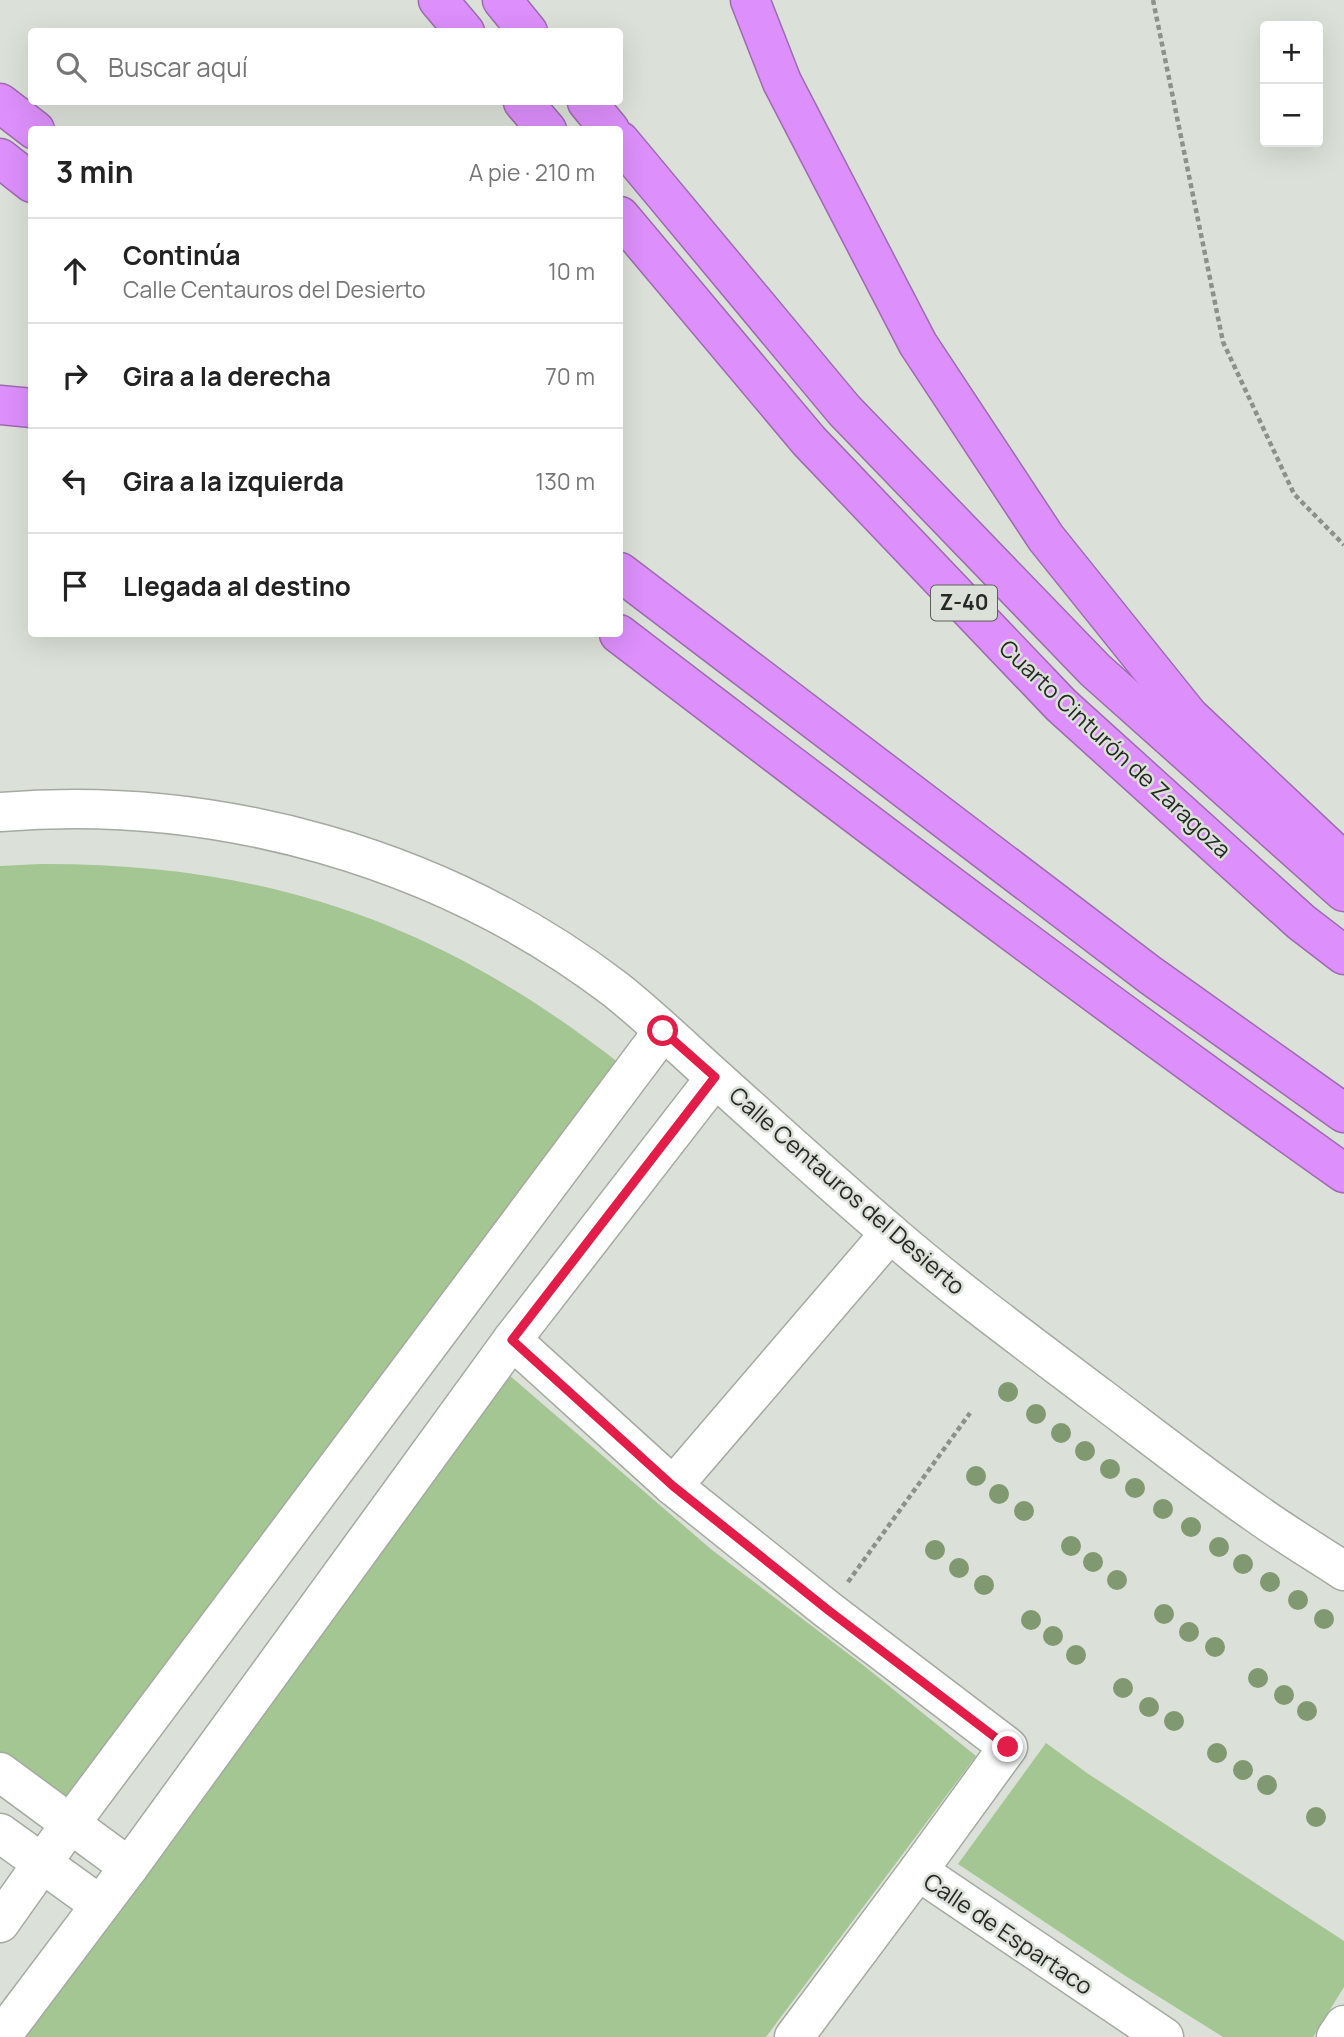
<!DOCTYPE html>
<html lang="es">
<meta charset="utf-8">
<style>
:root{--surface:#fff;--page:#f2f2f2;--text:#222;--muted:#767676;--line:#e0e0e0}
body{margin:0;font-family:Manrope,sans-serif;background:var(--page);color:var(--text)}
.controls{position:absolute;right:21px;top:21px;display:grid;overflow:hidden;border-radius:7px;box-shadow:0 7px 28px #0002}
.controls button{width:63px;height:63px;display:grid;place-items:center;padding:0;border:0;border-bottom:2px solid var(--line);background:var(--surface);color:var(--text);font:35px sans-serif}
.stop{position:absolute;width:21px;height:21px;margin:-16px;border:5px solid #e11d48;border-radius:50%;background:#fff}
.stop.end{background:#e11d48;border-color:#fff;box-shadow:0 2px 7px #0008}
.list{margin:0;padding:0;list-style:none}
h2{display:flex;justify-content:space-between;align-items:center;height:91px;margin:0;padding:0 28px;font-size:30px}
h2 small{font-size:23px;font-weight:400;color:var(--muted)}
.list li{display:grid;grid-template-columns:46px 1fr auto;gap:21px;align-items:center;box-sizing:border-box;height:105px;padding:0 28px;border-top:2px solid var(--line)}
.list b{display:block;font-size:26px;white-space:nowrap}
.list p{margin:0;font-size:23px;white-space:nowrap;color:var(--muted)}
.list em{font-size:23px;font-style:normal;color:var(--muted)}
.icon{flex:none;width:38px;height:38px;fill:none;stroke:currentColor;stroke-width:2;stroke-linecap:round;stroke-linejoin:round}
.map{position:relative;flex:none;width:1344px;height:2037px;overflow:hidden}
.search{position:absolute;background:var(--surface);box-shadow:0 7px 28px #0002;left:28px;top:28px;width:595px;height:77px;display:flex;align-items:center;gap:18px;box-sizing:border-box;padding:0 24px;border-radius:7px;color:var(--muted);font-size:26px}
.panel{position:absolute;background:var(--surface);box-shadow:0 7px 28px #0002;left:28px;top:126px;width:595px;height:511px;border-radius:7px}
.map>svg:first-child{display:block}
</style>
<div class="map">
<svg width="1344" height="2037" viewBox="0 0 1344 2037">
<rect width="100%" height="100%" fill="#dbe1d8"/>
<g fill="#a3c692">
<path d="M40 864C268 863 439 923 619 1063L67 1805 0 1755V866Z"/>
<path d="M509 1375 712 1550 863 1665 976 1756 766 2037H18Z"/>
<path d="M1046 1743 1087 1773 1344 1941V1987L1313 2037H1223L1124 1975 958 1864Z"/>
</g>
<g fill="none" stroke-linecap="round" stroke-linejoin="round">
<g stroke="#a4aaa1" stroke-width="41">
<g id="minor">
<path d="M0 812C216 794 442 857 615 989 648 1015 679 1045 711 1074 770 1127 829 1181 890 1233 956 1290 1027 1342 1097 1395 1150 1435 1202 1476 1257 1514 1285 1534 1315 1552 1344 1571"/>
<path d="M512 1340 673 1486 828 1610 1008 1747 918 1871 794 2037"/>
<path d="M673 1486 890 1233"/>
<path d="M0 1772 129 1867"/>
<path d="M0 1833 100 1905"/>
<path d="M918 1871 1164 2037"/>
<path d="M0 1923 70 1824 663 1031"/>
<path d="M1 2037 129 1867 512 1340 715 1078"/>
<path d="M1336 2037 1344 2025"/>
</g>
</g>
<g stroke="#9d6bb0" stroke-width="41">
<g id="highway">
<path d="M438 0 465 32"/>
<path d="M502 0 528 32"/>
<path d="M750 0 782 82 918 344 1046 538 1189 716 1344 862"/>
<path d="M523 102 547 130"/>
<path d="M587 102 610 130"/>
<path d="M0 103 35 130"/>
<path d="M620 141 844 410 1095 670 1344 892"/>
<path d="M0 158 32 183"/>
<path d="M620 216 809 441 1061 705 1301 922 1344 955"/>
<path d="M0 405 32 408"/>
<path d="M620 572 1150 975 1344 1113"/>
<path d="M619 634C858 817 1098 999 1344 1173"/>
</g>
</g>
<g stroke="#8c918a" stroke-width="4.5" stroke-dasharray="5 3.5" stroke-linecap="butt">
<path d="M1153 0 1223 342 1294 494 1344 545"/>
<path d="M848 1582 970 1413"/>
</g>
<use href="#minor" stroke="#fff" stroke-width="38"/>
<use href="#highway" stroke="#dd8ffb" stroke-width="38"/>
</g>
<g fill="#809970">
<circle cx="1008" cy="1392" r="10"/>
<circle cx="1036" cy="1414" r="10"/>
<circle cx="1061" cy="1433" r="10"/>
<circle cx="1085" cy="1451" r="10"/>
<circle cx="1110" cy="1469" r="10"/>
<circle cx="976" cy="1476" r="10"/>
<circle cx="1135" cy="1488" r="10"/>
<circle cx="999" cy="1494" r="10"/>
<circle cx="1163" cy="1509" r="10"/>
<circle cx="1024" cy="1511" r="10"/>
<circle cx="1191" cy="1527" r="10"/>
<circle cx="1071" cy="1546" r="10"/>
<circle cx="1219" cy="1547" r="10"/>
<circle cx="935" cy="1550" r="10"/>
<circle cx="1093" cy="1562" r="10"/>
<circle cx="1243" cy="1564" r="10"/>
<circle cx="959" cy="1568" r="10"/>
<circle cx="1117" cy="1580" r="10"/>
<circle cx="1270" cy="1582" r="10"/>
<circle cx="984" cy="1585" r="10"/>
<circle cx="1298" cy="1600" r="10"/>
<circle cx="1164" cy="1614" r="10"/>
<circle cx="1324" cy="1619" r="10"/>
<circle cx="1031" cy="1620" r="10"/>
<circle cx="1189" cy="1632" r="10"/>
<circle cx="1053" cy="1636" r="10"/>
<circle cx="1215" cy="1647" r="10"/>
<circle cx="1076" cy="1655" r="10"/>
<circle cx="1258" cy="1678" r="10"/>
<circle cx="1123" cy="1688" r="10"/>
<circle cx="1284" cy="1695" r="10"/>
<circle cx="1149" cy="1707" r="10"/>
<circle cx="1307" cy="1711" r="10"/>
<circle cx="1174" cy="1721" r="10"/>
<circle cx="1217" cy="1753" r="10"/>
<circle cx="1243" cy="1770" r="10"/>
<circle cx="1267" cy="1785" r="10"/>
<circle cx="1316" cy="1817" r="10"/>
</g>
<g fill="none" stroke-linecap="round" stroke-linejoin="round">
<path stroke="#e11d48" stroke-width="9" d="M663 1031 715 1077 512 1340 673 1486 828 1610 1008 1747"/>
</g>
<g text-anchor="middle" stroke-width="5" stroke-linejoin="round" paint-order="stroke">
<rect fill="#dbe1d8" stroke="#5c605b" stroke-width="2" x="931" y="585.5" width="66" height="35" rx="5"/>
<g font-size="21" font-weight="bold" fill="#262925">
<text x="964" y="610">Z-40</text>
</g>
<g font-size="23" fill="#262925" stroke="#dbe1d8">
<text transform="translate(1115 749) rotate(43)" y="8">Cuarto Cinturón de Zaragoza</text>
<text transform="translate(847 1191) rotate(41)" y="8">Calle Centauros del Desierto</text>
<text transform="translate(1008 1934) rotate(34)" y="8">Calle de Espartaco</text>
</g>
</g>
</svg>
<div class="controls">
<button>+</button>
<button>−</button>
</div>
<div class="stop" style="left:663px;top:1031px"></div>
<div class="stop end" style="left:1008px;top:1747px"></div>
<div class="search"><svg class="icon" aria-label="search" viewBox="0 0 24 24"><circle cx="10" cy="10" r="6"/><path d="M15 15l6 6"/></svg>Buscar aquí</div>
<section class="panel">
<h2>3 min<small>A pie · 210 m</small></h2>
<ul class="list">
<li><svg class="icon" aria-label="ahead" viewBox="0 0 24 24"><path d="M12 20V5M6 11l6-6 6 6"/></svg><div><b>Continúa</b><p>Calle Centauros del Desierto</p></div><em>10 m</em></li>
<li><svg class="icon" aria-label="right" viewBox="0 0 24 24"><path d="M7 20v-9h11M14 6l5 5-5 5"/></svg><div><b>Gira a la derecha</b></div><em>70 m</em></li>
<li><svg class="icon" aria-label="left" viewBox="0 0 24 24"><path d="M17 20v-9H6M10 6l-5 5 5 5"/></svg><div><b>Gira a la izquierda</b></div><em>130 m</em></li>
<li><svg class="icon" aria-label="arrive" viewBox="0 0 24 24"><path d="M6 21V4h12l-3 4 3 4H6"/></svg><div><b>Llegada al destino</b></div></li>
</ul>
</section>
</div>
